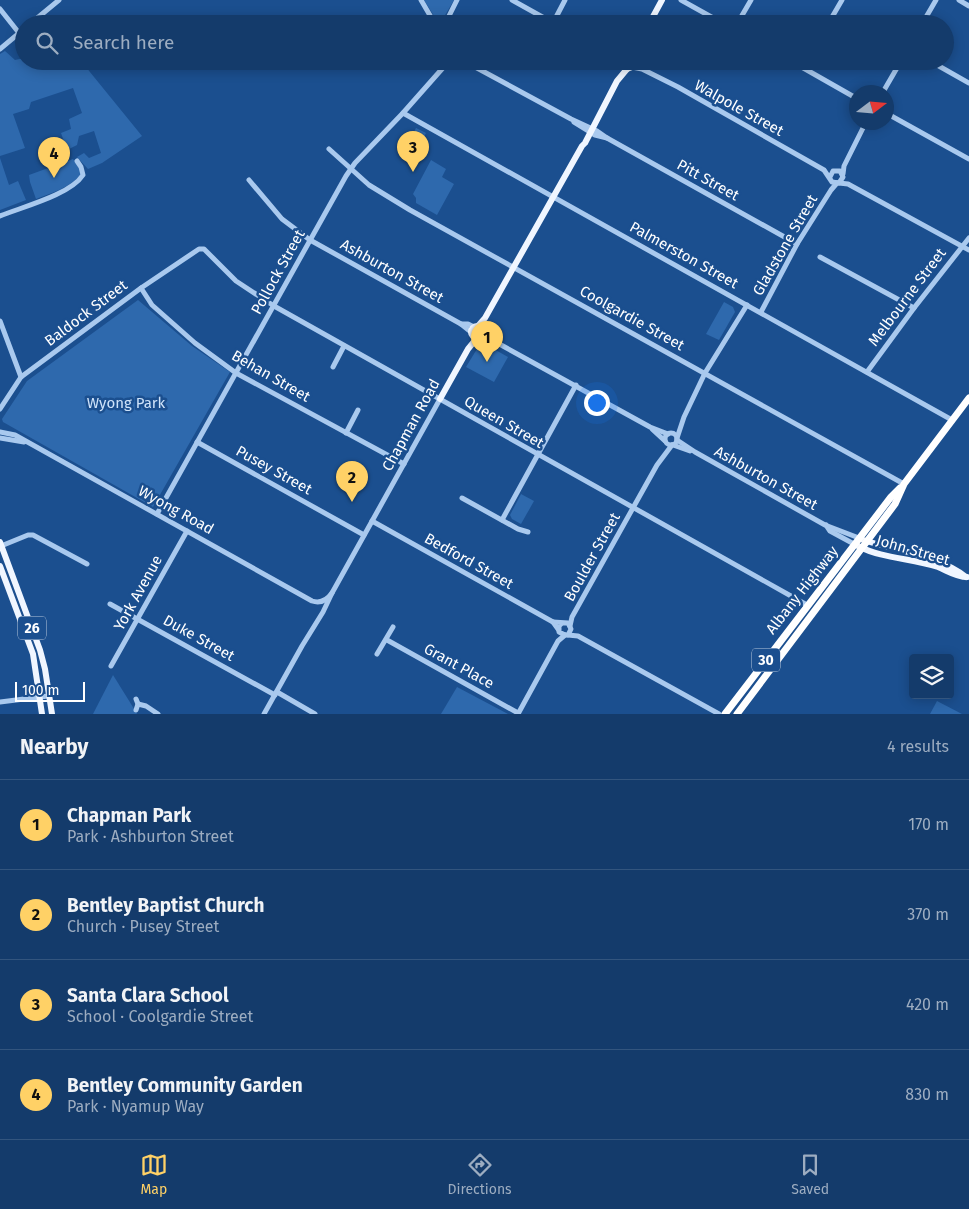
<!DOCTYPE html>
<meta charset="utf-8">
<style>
:root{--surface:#143b6b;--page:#1d4271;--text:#f1f3f6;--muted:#9dadc1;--line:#33557e;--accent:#ffd166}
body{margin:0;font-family:"Fira Sans",sans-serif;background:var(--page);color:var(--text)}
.controls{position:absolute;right:15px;bottom:15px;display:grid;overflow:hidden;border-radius:5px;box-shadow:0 2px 12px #0003}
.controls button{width:45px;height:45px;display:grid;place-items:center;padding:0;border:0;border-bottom:1px solid var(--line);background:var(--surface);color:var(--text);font:25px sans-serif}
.compass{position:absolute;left:849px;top:85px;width:45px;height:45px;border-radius:50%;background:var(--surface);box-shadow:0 2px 12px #0003;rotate:74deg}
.scale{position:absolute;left:15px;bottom:12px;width:70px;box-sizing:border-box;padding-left:5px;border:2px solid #fff;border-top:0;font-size:14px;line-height:18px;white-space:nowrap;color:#fff;-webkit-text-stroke:4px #1b4f8f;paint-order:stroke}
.you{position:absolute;left:596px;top:402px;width:18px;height:18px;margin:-12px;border:4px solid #fff;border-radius:50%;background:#1a73e8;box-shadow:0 0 0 8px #1a73e833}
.badge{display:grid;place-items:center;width:32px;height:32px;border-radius:50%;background:var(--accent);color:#111;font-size:16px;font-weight:700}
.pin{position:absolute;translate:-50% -41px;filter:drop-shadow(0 1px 2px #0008)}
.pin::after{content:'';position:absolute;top:26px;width:18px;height:15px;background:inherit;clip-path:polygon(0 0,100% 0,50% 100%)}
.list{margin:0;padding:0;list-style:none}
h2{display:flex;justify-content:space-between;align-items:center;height:65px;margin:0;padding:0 20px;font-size:21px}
h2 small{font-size:16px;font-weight:400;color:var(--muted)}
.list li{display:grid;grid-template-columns:32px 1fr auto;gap:15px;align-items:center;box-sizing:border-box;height:90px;padding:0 20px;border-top:1px solid var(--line)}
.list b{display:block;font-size:19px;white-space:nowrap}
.list p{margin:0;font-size:16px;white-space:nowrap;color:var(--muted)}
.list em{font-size:16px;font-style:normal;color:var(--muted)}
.icon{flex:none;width:28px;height:28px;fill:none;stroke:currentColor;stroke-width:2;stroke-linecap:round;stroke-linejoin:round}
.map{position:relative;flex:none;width:969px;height:714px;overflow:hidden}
.search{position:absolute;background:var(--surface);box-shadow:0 2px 12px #0003;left:15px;right:15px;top:15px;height:55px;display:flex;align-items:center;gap:12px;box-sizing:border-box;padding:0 18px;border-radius:28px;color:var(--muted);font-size:19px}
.sheet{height:425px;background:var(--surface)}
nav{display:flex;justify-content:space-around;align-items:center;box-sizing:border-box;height:70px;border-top:1px solid var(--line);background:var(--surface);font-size:14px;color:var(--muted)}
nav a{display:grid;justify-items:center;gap:2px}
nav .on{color:var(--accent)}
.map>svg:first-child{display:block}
</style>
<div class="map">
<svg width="969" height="714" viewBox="0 0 969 714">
<rect width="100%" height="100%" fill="#1b4f8f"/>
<g fill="#2e69ad">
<path d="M424 0H454L444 17 440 20 434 16Z"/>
<path d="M5 51 15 60 24 58V61H81L142 136 102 163 88 169 77 157 84 153 89 158 101 153 94 131 79 136 77 145 67 150 61 133 71 129 69 119 82 113 73 88 31 102 29 109 13 114 25 148 0 156V54Z"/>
<path d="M416 128 426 133 418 149 408 144Z"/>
<path d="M0 158 9 185 18 181 26 200 0 210Z"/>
<path d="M73 159 80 170 81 175C68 188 52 193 36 199L30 182 29 175Z"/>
<path d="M431 160 446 169 442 177 454 184 437 215 416 203V198L413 194Z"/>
<path d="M138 300 192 346 230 372 153 507 3 422 2 419 27 381Z"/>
<path d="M724 302 733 307 735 312 719 340 706 334Z"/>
<path d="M480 344H485L508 357 494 382 466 367Z"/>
<path d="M521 494 534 501 521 524 512 519 510 515Z"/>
<path d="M113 675 136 712 137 714H93Z"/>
<path d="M457 687 508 714H441Z"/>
<path d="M937 701 962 714H930Z"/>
</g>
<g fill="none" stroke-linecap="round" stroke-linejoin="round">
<g stroke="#a9c9ee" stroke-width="5">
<path d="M421 0 435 24"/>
<path d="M512 0 555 24"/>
<path d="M681 0 724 24"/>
<path d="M959 0 969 6"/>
<path d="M0 9 19 33"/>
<path d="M553 23 565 0"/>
<path d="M30 24 59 0"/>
<path d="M445 24 457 0"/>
<path d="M737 24 751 0"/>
<path d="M828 24 842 0"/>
<path d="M922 24 936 0"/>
<path d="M0 49 24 29"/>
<path d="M464 61 571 119 597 131 607 138 797 244"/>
<path d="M791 61 856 98"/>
<path d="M930 61 969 83"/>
<path d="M632 67 642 69 678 87 824 170 832 182 839 183 843 177 840 171H833L830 177"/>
<path d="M883 92 901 61"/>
<path d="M403 113 952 420"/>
<path d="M886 113 969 159"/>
<path d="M574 122 595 135 607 138"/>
<path d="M329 149 369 185 410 210 904 484"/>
<path d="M843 174 844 166 866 122"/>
<path d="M249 180 282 219 310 240 461 324 471 332"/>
<path d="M839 183 848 184 969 250"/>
<path d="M0 216C22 207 70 195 83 175L81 167 77 161"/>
<path d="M820 257 914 308"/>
<path d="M141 288 152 305 195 343 236 373 404 464"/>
<path d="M761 312 797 244 831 190 837 183"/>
<path d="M0 321 21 377"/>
<path d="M461 324H468L474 327"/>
<path d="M483 332 490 336 492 340 650 427 668 434"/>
<path d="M480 338 492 340"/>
<path d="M333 367 344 346"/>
<path d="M867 372 914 308 969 238"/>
<path d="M0 409 21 377 141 288 199 249H204L236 281 274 306 807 605"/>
<path d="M652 429 665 441"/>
<path d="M0 432 15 435 312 601C321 604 327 600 332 593"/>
<circle cx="671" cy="439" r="6"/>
<path d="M346 433 358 410"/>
<path d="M0 438 24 442"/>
<path d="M677 438 684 417 705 373 747 305"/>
<path d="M677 440 695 452 825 525 859 538"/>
<path d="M197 442 364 535"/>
<path d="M673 445 690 451"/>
<path d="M462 498 518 529 528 532"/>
<path d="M157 514 346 176 355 163 403 113 449 61"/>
<path d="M502 520 576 385"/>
<path d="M372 521 553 622 558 629"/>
<path d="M826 525 830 531 854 544"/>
<path d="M1 546 28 535H33L87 564"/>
<path d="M110 604 275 695"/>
<path d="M553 622 568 623 571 629 568 635H565L559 632V626L562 623"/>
<path d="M570 626 572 617 657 465 672 445"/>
<path d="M568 635 578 636 719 714"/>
<path d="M387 640 518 713"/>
<path d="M377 654 393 627"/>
<path d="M111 666 187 531"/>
<path d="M277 692 315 714"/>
<path d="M136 699 138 704 136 710"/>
<path d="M0 702 48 696"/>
<path d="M138 704 146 706 158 714"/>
<path d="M264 714 302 646 323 612 332 593 440 399"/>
<path d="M518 714 558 641 565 635"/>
</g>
<g stroke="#f0f6ff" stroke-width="6">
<path d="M649 24 662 0"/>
<path d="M621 61 622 65 627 69 632 67 634 61"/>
<circle cx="477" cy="332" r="6"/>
<path d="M478 326 485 318 582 146 585 143 617 81 627 69"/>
<path d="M440 399 468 349 477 338"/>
<path d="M863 540C895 550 940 556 966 577"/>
<path d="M0 542 40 650 45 669 52 714"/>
<path d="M858 546C883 559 911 558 938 567 948 571 956 577 967 577"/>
<path d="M0 566 33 654 42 714"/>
</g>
<g stroke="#fff" stroke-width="7">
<path d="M725 714 891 497 900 488"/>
<path d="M737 714 895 504 904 484 969 398"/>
</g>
</g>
<g text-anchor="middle" stroke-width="5" stroke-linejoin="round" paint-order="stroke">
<g fill="#1b4f8f" stroke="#bbcadd" stroke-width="1">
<rect x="18" y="616.5" width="28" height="23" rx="4"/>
<rect x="752" y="648.5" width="28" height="23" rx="4"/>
</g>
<g font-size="14" font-weight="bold" fill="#fff">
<text x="32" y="633">26</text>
<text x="766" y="665">30</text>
</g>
<g font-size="15" fill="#fff" stroke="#1b4f8f">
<text transform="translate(739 108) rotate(29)" y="5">Walpole Street</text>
<text transform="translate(708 180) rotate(29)" y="5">Pitt Street</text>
<text transform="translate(785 245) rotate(-60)" y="5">Gladstone Street</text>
<text transform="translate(684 255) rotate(29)" y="5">Palmerston Street</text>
<text transform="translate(392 271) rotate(29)" y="5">Ashburton Street</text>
<text transform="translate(278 272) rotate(-61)" y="5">Pollock Street</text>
<text transform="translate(907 297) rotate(-53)" y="5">Melbourne Street</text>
<text transform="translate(86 313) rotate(-37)" y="5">Baldock Street</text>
<text transform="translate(632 318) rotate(29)" y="5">Coolgardie Street</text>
<text transform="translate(271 376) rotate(30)" y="5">Behan Street</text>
<text transform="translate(504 422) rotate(30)" y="5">Queen Street</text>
<text transform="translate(411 425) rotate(-61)" y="5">Chapman Road</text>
<text transform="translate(274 470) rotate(29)" y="5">Pusey Street</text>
<text transform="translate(766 478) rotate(29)" y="5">Ashburton Street</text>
<text transform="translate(176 510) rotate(29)" y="5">Wyong Road</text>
<text transform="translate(913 550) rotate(16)" y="5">John Street</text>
<text transform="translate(592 557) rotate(-61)" y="5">Boulder Street</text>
<text transform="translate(469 561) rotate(29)" y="5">Bedford Street</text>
<text transform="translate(802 590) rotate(-52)" y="5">Albany Highway</text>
<text transform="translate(138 593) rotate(-61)" y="5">York Avenue</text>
<text transform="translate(199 638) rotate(29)" y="5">Duke Street</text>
<text transform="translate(459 666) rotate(29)" y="5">Grant Place</text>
</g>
<g font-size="15" fill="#cfe3fa" stroke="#1b4f8f">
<text x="126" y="408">Wyong Park</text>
</g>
</g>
</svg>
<div class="controls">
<button><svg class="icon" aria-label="layers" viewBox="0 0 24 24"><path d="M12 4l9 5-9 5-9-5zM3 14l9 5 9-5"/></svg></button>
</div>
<svg class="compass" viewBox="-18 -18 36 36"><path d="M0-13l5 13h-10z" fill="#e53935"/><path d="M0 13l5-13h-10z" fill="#9dadc1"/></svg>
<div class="scale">100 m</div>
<div class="you"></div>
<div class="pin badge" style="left:487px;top:362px">1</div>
<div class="pin badge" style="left:352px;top:502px">2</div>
<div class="pin badge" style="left:413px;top:172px">3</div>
<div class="pin badge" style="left:54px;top:178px">4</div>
<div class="search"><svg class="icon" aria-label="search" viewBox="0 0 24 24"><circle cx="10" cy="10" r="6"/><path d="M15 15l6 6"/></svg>Search here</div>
</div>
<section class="sheet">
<h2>Nearby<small>4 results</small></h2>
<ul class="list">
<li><span class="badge">1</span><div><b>Chapman Park</b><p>Park · Ashburton Street</p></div><em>170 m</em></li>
<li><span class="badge">2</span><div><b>Bentley Baptist Church</b><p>Church · Pusey Street</p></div><em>370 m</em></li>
<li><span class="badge">3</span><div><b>Santa Clara School</b><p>School · Coolgardie Street</p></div><em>420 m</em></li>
<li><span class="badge">4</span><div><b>Bentley Community Garden</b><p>Park · Nyamup Way</p></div><em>830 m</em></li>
</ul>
</section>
<nav>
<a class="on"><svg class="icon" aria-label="map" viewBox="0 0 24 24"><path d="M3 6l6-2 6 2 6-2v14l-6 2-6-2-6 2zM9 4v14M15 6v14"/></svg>Map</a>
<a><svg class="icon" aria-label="directions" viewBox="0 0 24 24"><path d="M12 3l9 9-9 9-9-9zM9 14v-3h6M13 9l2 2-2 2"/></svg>Directions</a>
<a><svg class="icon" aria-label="saved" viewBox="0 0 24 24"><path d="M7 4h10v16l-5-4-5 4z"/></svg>Saved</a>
</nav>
